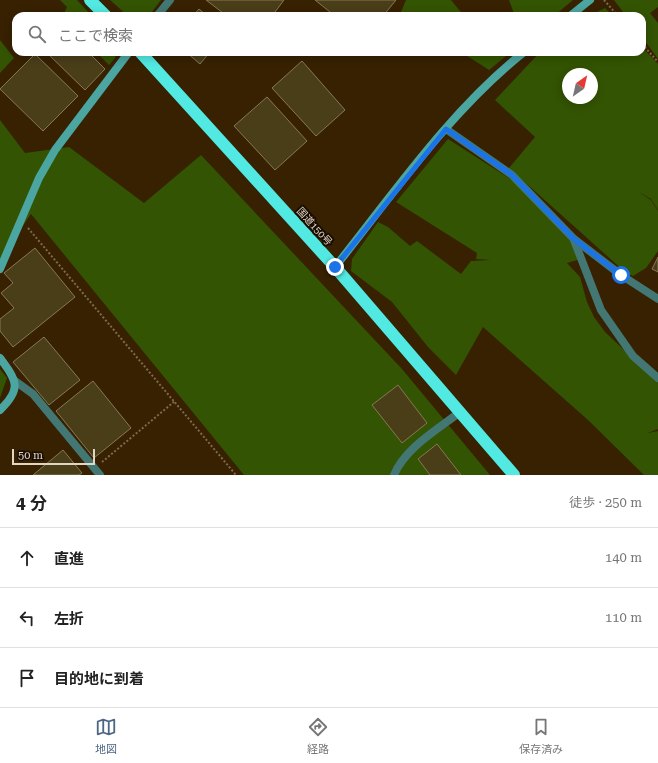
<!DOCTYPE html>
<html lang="ja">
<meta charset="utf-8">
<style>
:root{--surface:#fff;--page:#f2f2f2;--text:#222;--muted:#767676;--line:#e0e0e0;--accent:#4d6783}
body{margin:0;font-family:"Roboto Serif","Noto Sans JP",serif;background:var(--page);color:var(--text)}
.compass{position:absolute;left:562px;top:68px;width:36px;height:36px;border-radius:50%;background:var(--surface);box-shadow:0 2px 10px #0003;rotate:34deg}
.scale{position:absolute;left:12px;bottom:10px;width:83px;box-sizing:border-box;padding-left:4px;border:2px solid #e4d4c3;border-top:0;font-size:11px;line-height:14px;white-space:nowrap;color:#e4d4c3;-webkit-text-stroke:3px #170d03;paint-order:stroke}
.stop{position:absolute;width:12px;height:12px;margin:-9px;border:3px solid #1a73e8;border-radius:50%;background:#fff}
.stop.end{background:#1a73e8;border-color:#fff;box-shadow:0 1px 4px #0008}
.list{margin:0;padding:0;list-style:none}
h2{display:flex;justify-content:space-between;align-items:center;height:52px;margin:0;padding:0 16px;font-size:17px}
h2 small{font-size:13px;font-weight:400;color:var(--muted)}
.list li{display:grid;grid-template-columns:26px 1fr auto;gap:12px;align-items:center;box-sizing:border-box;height:60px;padding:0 16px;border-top:1px solid var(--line)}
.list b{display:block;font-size:15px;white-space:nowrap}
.list em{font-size:13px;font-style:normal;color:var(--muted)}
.icon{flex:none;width:22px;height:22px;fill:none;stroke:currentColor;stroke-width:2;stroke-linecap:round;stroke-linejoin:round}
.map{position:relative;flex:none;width:658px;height:475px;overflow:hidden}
.search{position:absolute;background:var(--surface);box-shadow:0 2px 10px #0003;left:12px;right:12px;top:12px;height:44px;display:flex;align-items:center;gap:10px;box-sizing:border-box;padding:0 14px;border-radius:12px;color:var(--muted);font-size:15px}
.sheet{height:232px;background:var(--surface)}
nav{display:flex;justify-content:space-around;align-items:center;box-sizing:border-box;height:56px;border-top:1px solid var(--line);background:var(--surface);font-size:11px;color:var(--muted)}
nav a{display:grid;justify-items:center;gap:2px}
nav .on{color:var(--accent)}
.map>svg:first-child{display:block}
</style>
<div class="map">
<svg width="658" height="475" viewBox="0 0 658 475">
<rect width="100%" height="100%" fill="#372101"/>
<g fill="#335402" fill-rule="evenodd">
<path d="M60 0H77L92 16H63L67 7Z"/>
<path d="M110 0H161L149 16H128Z"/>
<path d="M406 0H451L464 16H408L401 12Z"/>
<path d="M509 0H573L554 16H515Z"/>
<path d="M614 0H658V7L650 13 658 23V59L642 37V16H626Z"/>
<path d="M605 8 613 16H589Z"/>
<path d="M0 40 14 58 0 73Z"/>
<path d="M642 47 658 64V210L651 199 639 192 651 200 658 211V251L646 268 633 276 625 272 509 168 535 137 495 100 540 52H642ZM568 74H592V98H568Z"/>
<path d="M96 52H117L115 58 109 65Z"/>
<path d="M461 52H511L489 70Z"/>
<path d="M0 120 25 153 69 147 144 203 201 155 402 369 490 475H244L31 214 0 259Z"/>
<path d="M448 139 515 182 565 232 581 259 567 263 580 277 587 302 594 317 605 332 658 382V429L648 433 658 431V475H644L588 420 483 327 456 375 428 347 392 302 351 271 352 259 378 222 388 227 410 246 417 241 461 274 471 261 490 260 476 259 477 253 396 202Z"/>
<path d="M0 369 7 378 0 398Z"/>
</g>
<g fill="#4a3e18" stroke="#877953">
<path d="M206 0H284L272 16H227Z"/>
<path d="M315 0H396L383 16H335Z"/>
<path d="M199 9 207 16H193Z"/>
<path d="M46 52H88L105 69 85 90Z"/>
<path d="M186 52H210L200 64Z"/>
<path d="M35 54 78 96 43 131 0 89Z"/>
<path d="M302 61 345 110 316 136 272 88Z"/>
<path d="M267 97 307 141 275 170 234 126Z"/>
<path d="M35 248 75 297 13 347 0 331V319L14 308 1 293 13 283 4 273Z"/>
<path d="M658 257V272L652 269Z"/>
<path d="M44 337 80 380 49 405 13 362Z"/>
<path d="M93 381 131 428 94 458 56 411Z"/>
<path d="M398 385 427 423 402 443 372 405Z"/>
<path d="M437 444 461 475H430L418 459Z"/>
<path d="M63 450 82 473 79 475H33Z"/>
</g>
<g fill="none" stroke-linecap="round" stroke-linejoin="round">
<g stroke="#7e6a50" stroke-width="2" stroke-dasharray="2 2" stroke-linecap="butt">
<path d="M604 0 618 16"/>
<path d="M642 44 658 62"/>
<path d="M28 228 236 475"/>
<path d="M102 462 175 401"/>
</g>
<g stroke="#427774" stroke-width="8">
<path d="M157 16 170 0"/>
<path d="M446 129 512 175 574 239 621 275 658 299"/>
<path d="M574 240 601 310 633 356 658 378"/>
<path d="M15 381 33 394 100 475"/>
<path d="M394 475C405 448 437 430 460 412"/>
</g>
<g stroke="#4ba5a0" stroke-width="8">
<path d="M570 16 590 0"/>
<path d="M335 267C394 193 450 111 524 52"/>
<path d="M0 269 39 178 55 150 129 52"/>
<path d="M0 358C17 381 22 389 0 410"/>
</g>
<g stroke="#51e9e2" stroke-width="12">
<path d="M90 0 106 16"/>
<path d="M140 52 335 267 514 475"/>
</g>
</g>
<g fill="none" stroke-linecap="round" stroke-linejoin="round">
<path stroke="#1a73e8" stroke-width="5" d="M335 267 446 129 512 175 574 239 621 275"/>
</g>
<g text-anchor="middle" stroke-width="4" stroke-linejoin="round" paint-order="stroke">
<g font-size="10" fill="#e4d4c3" stroke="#170d03">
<text transform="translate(315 226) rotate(48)" y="4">国道150号</text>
</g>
</g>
</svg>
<svg class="compass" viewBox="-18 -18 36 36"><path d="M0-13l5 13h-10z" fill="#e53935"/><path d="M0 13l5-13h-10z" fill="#767676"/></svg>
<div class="scale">50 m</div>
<div class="stop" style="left:621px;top:275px"></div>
<div class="stop end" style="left:335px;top:267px"></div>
<div class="search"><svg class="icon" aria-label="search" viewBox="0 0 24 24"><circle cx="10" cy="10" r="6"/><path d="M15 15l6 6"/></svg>ここで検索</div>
</div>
<section class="sheet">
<h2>4 分<small>徒歩 · 250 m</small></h2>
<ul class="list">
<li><svg class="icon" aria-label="ahead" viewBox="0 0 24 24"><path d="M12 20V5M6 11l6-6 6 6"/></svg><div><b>直進</b></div><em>140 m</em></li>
<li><svg class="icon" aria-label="left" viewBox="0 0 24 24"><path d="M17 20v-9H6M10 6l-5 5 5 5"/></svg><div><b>左折</b></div><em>110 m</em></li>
<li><svg class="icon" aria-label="arrive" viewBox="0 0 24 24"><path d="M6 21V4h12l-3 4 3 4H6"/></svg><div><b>目的地に到着</b></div></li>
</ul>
</section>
<nav>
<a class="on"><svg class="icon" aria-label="map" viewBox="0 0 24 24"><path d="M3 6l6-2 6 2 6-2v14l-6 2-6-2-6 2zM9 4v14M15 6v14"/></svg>地図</a>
<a><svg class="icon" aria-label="directions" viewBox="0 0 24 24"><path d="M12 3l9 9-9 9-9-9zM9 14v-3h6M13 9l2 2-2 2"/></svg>経路</a>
<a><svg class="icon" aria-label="saved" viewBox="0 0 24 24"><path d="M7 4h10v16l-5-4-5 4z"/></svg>保存済み</a>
</nav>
